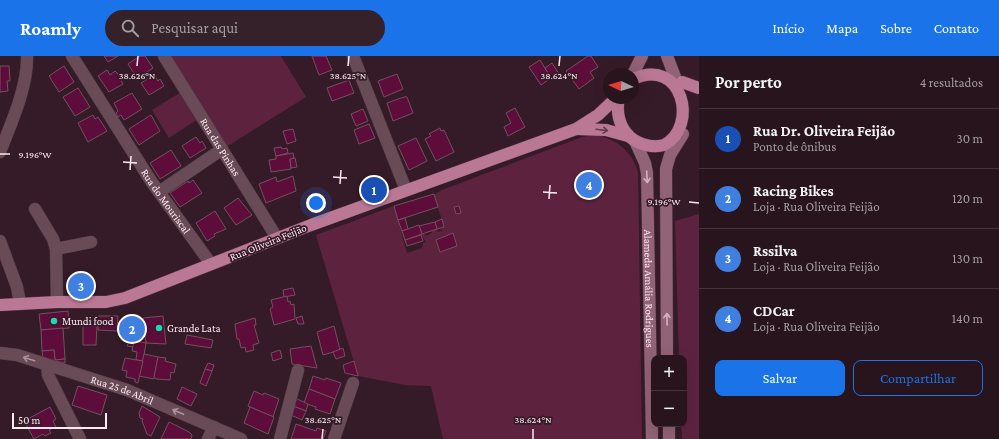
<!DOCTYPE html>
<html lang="pt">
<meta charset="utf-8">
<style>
:root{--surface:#28141d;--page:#34212a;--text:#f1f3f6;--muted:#a59ea4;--line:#44333b;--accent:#1a73e8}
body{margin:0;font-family:"Crimson Pro",serif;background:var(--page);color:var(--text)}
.controls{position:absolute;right:12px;bottom:12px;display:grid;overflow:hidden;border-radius:8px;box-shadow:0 4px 16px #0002}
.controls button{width:36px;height:36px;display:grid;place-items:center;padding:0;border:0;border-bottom:1px solid var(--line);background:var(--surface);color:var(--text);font:20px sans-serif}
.compass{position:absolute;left:603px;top:12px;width:36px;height:36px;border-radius:50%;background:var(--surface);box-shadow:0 4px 16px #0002;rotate:274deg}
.scale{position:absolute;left:12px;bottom:10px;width:95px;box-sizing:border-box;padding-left:4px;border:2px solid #fdeaf1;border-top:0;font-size:11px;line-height:14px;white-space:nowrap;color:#fdeaf1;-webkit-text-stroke:3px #351b27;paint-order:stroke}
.you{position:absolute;left:316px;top:147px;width:14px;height:14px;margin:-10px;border:3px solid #fff;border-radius:50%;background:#1a73e8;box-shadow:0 0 0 6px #1a73e833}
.badge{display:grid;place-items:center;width:26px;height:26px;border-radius:50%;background:var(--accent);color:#fff;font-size:13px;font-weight:700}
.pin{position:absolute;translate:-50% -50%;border:2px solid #fff;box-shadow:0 1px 4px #0006}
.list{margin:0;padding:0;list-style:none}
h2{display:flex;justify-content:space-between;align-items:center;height:52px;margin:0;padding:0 16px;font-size:17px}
h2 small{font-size:13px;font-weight:400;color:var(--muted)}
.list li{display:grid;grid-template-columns:26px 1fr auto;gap:12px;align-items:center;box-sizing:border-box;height:60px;padding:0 16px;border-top:1px solid var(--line)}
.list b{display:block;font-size:15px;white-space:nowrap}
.list p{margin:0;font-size:13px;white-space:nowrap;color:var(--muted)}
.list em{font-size:13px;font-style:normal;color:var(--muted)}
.actions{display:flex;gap:8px;padding:12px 16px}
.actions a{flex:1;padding:9px 0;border:1px solid var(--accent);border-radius:8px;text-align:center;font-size:14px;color:var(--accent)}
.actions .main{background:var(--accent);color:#fff}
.icon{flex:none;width:22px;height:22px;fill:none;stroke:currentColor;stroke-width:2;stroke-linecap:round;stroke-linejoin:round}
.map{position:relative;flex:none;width:699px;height:383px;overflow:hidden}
header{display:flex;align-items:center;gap:24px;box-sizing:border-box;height:56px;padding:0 20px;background:var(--accent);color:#fff}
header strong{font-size:19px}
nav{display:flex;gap:22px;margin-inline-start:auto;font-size:14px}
.search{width:280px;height:36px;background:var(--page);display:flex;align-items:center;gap:10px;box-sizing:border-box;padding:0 14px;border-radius:22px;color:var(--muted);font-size:15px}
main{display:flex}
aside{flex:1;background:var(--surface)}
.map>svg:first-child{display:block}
</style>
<header>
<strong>Roamly</strong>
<div class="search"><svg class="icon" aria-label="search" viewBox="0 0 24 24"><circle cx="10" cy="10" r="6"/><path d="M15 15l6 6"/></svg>Pesquisar aqui</div>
<nav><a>Início</a><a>Mapa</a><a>Sobre</a><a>Contato</a></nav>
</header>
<main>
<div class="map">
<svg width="699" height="383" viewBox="0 0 699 383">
<rect width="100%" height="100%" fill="#351b27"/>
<g fill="#5d233e">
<path d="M168 0H281L306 41 226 91Z"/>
<path d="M181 36 198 63 169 82 152 54Z"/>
<path d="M595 79C616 82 634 97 638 117L642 383H443L431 330 405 329 358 320 316 179 394 150 407 197 422 192 423 187 426 186 421 179 424 177 425 180 432 177 431 175 437 173 438 176 442 175 441 172 444 171 434 139 442 134 582 81Z"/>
<path d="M699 158V383H682L681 368H684V302H679L675 165Z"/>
</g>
<g fill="#5e0c39" stroke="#70525e">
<path d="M104 0H118L108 6Z"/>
<path d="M140 0H145L153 12 137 22 128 8Z"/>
<path d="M312 0H326L332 14 319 19Z"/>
<path d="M588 0H591L598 11 590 16 594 22 579 33 566 15Z"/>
<path d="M540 4 551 22 541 29 529 11Z"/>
<path d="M552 7 559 18 551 22 545 12Z"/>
<path d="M0 10H9L10 25H7L8 35 0 36Z"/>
<path d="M64 10 74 26 59 36 49 20Z"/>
<path d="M107 14 110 19 115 15 118 18 123 28 109 36 98 20Z"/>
<path d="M397 18 403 33 384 41 378 25Z"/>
<path d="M154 19 158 25 160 23 164 30 149 39 141 27Z"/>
<path d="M349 24 354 37 332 45 327 32Z"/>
<path d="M78 32 90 51 75 60 63 41Z"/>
<path d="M132 37 142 53 124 64 121 59 118 61 116 57 118 55 114 47Z"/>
<path d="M404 41H407L413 57 393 65 387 47Z"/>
<path d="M515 52 525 71 508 80 504 71 511 67 506 57Z"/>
<path d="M363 53 368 65 356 70 351 58Z"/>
<path d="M93 59 95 63 98 61 107 75 88 86 78 67Z"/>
<path d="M151 59 160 75 139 89 129 73Z"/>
<path d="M369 68 375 82 359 88 354 74Z"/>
<path d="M440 72 441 75 444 74 454 96 436 105 425 83 431 80 429 78Z"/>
<path d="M293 73 296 85 287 88 283 75Z"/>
<path d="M196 81 200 87 202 85 206 92 190 102 182 90Z"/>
<path d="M416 82 427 105 409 114 398 90Z"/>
<path d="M281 91 282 93 287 92 288 97 276 100 274 92Z"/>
<path d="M171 94 181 110 160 123 150 107Z"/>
<path d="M293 97 294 102 290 103 291 113 271 116 269 104 276 103V100Z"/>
<path d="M295 102 297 111 291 112 290 103Z"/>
<path d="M293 120 296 135 266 147 259 128 276 121 277 126Z"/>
<path d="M193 124 202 137 180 151 170 137 188 125 189 127Z"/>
<path d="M434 138 438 151 398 164 394 150Z"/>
<path d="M238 142 252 159 236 169 224 152Z"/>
<path d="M459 150 461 157 456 158 454 151Z"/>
<path d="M215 155 226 173 214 178 215 180 207 185 196 167Z"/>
<path d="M405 162 408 173 402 175 398 164Z"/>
<path d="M442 163 444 171 437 173 435 166Z"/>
<path d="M435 166 437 173 422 178 419 170Z"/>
<path d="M419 169 422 178 405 184 402 175Z"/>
<path d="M453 177 457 190 440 196 436 184Z"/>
<path d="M421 179 423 185 407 190 405 184Z"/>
<path d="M293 232 295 239 284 241 283 234Z"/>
<path d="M287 240 288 246 290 245 291 249 294 248 295 263 274 269 270 253 273 251 271 244Z"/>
<path d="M68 255 69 272 41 274 39 258Z"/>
<path d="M98 260H118L117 275 98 274Z"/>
<path d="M163 260 166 288 146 287 143 262Z"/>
<path d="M302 260 304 268H298L296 262Z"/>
<path d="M255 262 256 269H254L259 287 253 289 254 294 246 296 245 291 241 292 239 283H237L235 268Z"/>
<path d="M122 263H143L146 287 121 284Z"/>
<path d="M83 269 97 270 96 289H83Z"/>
<path d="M334 270 340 294 323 299 317 276Z"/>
<path d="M63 272 65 303 55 304 54 294 42 295 41 274Z"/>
<path d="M187 279 213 284 211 292 185 288Z"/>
<path d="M129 284 134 285 133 291 127 290Z"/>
<path d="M134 285 146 287 143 305 136 304 137 296 132 295Z"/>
<path d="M311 290 317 312 292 308 290 293Z"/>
<path d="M343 292 345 300 336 303 333 296Z"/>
<path d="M54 294 55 304 65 303V307L43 302 42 295Z"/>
<path d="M280 294 282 302 273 305 271 297Z"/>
<path d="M144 298 158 301 154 323 139 320Z"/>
<path d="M158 301 166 302 165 305 176 308 174 317 171 316 170 324 156 323 154 321Z"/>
<path d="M125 302 143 305 138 327 135 326V323L126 321 127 315 122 314Z"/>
<path d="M354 305 358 320 345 317 343 309Z"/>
<path d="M208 307 214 309 212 315 205 313Z"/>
<path d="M205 313 212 315 206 330 200 327Z"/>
<path d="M313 320 325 324 326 322 341 327 335 343 309 333Z"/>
<path d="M78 330 107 339 101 359 72 349Z"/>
<path d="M182 331 197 338 191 350 177 343Z"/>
<path d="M309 333 335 343 330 358 315 353 316 351 304 347Z"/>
<path d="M254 335 263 339 264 337 279 343 273 361 248 350Z"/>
<path d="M295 342 308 348 306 355 293 350Z"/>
<path d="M142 350 160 361 151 380 147 378 142 365 143 363 140 362 139 357Z"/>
<path d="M293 350 306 355 302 364 291 359Z"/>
<path d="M50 351 56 363 53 365 56 371 49 374 51 377 45 380 43 378 34 383 24 365Z"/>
<path d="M250 351 274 361 268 378 244 367Z"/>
<path d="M169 366 189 376 192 379 191 383H161Z"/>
<path d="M296 368 316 375 317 372 326 375 323 383H291Z"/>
</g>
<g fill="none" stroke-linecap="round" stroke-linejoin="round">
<g stroke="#4e3742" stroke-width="13">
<g id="street">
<path id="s1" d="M72 0 151 125 211 208"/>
<path id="s2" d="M164 0 277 182"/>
<path d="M353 0 406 134"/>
<path d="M0 96C11 68 28 30 27 0"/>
<path d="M159 136 221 94"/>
<path d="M35 153 53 183 56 193 57 246"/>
<path d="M0 185 17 231 20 247"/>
<path d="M56 193 91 186"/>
<path id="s3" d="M0 297 17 299 127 334 241 383"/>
<path d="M47 309 48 319 80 383"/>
<path d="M208 383 214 371"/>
<path d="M280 383 298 314"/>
<path d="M334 383 353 327"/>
</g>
</g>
<g stroke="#4e3742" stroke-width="13">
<g id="secondary">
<path d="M667 0 675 21"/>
<path d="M633 18 642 0"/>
<path id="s4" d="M635 85 645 107 647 117 652 383"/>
<path d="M667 302 666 113 670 99 683 78"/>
<path d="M669 368V383"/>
</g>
</g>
<g stroke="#4e3742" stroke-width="13">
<g id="primary">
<path d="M682 26 699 32"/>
<path d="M619 42C616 56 619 71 630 81 639 89 653 92 664 89 699 71 683 0 633 23"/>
<path d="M577 73 606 74 628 80"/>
<path d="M0 249 57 246H106L125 242 311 169 576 73 598 59 616 42"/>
</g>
</g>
<use href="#street" stroke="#694b57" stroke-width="12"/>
<use href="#secondary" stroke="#926276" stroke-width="12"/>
<use href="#primary" stroke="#bb7894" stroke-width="12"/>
</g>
<defs><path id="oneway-shaft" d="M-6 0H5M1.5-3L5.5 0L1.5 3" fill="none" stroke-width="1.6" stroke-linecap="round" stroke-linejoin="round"/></defs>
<use stroke="#643c4d" href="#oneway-shaft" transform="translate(602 74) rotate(7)"/>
<g stroke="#d2b4c0">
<use href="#oneway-shaft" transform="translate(647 121) rotate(87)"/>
<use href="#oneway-shaft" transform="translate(667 263) rotate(-91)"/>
</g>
<g stroke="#ac939c">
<use href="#oneway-shaft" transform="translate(29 303) rotate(-162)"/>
<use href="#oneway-shaft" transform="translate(178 356) rotate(-157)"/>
</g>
<path fill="none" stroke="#fdeaf1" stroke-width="1.5" d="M137 10 138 0M348 10 349 0M559 10 560 0M0 98H10M123 106 137 107M130 114 131 100M333 121 347 122M340 128 341 114M543 136 557 137M549 143 550 129M689 146 699 147M322 383 323 373M533 383V373"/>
<g fill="#23d5af" stroke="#351b27" stroke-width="1.5">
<circle cx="54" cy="265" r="4"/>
<circle cx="159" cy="272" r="4"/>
</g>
<g text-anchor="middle" stroke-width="3.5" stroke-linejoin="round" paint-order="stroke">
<g font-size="11" fill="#fdeaf1" stroke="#351b27">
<text dy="4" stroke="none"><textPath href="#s2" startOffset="107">Rua das Pinhas</textPath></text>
<text dy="4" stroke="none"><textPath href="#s1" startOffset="173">Rua do Mouriscal</textPath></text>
<text transform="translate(268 186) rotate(-22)" y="4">Rua Oliveira Feijão</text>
<text dy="4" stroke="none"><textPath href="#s4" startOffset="150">Alameda Amália Rodrigues</textPath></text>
<text dy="4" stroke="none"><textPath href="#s3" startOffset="128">Rua 25 de Abril</textPath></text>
</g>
<g font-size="11" fill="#fdeaf1" stroke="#351b27" text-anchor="start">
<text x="62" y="269">Mundi food</text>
<text x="167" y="276">Grande Lata</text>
</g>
</g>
<g font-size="10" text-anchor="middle" fill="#fdeaf1" stroke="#351b27" stroke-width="3.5" stroke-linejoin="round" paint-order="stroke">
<text x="137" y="23">38.626°N</text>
<text x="348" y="23">38.625°N</text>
<text x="559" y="23">38.624°N</text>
<text x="35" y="102">9.196°W</text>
<text x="664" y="149">9.196°W</text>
<text x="323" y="367">38.625°N</text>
<text x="533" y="367">38.624°N</text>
</g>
</svg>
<div class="controls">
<button>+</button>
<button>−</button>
</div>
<svg class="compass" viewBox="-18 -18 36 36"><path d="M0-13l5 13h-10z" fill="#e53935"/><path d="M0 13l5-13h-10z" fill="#a59ea4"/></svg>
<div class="scale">50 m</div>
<div class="you"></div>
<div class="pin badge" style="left:374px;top:134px;background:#1a4fb4">1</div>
<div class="pin badge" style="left:132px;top:273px;background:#3f7fe0">2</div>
<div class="pin badge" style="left:81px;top:230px;background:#3f7fe0">3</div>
<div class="pin badge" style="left:589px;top:129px;background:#3f7fe0">4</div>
</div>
<aside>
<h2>Por perto<small>4 resultados</small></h2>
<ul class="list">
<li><span class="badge" style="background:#1a4fb4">1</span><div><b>Rua Dr. Oliveira Feijão</b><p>Ponto de ônibus</p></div><em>30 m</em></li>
<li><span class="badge" style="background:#3f7fe0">2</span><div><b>Racing Bikes</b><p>Loja · Rua Oliveira Feijão</p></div><em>120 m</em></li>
<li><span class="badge" style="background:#3f7fe0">3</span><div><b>Rssilva</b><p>Loja · Rua Oliveira Feijão</p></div><em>130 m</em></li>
<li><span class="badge" style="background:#3f7fe0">4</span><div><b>CDCar</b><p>Loja · Rua Oliveira Feijão</p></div><em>140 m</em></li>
</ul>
<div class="actions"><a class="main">Salvar</a><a>Compartilhar</a></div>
</aside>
</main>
